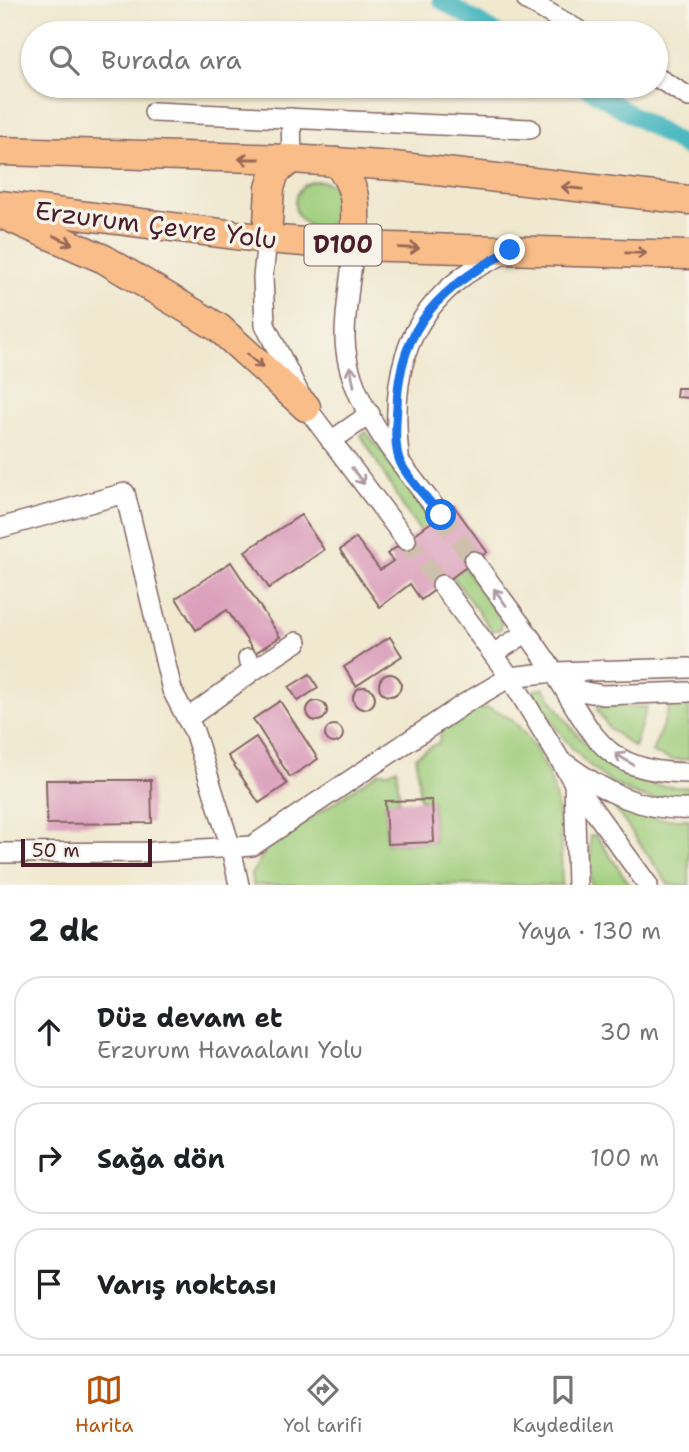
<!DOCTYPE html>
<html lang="tr">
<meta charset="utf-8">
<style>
:root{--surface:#fff;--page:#f6f6f6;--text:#202124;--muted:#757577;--line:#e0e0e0;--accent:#b45309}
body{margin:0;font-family:"Shantell Sans",sans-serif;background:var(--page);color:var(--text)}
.scale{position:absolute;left:21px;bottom:18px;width:131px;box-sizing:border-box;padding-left:7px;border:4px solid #4a1f2b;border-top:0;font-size:19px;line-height:24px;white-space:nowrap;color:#4a1f2b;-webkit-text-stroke:5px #f7f3e8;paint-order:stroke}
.stop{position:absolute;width:21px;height:21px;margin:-16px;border:5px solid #1a73e8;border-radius:50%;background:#fff}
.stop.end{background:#1a73e8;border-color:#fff;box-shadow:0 2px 7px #0008}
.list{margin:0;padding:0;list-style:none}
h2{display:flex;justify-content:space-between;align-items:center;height:91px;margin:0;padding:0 28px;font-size:30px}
h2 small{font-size:23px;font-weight:400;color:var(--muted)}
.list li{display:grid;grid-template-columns:46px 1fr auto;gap:21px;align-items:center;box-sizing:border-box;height:112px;margin:0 14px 14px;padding:0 14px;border:2px solid var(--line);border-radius:28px}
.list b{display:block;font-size:26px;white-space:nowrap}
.list p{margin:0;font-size:23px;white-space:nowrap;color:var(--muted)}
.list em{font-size:23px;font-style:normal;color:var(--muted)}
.icon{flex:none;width:38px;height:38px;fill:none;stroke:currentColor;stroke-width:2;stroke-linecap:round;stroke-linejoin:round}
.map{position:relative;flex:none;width:689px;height:885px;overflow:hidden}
.search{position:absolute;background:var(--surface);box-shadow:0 2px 5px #0004;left:21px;right:21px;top:21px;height:77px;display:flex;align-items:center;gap:18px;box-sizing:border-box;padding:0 24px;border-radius:38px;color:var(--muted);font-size:26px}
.sheet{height:469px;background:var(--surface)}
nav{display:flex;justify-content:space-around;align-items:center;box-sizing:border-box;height:98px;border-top:2px solid var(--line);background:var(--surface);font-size:19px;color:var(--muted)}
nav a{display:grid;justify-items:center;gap:4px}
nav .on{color:var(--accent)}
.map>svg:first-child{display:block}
</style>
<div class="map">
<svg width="689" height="885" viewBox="0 0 689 885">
<rect width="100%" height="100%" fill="#f7f3e8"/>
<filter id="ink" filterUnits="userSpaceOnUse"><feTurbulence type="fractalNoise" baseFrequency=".0143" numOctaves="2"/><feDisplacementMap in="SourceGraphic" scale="14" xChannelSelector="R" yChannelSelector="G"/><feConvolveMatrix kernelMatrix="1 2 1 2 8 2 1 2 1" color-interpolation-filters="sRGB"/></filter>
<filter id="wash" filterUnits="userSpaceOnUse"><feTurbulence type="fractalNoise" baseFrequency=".00686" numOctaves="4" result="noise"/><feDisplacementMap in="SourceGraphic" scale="28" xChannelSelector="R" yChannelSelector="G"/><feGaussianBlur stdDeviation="1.57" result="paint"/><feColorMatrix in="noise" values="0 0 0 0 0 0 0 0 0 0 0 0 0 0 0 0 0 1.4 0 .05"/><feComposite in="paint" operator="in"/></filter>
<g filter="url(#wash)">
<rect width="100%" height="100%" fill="#f0e8cf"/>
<g fill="#9fcd7b" stroke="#747653" stroke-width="2">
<circle cx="318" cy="204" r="23"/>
<path d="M366 432 419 500 501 621V629L492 631 405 510 361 435Z"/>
<path d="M544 688C581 744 614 791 689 787V799C631 810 583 767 553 723 546 713 537 703 534 690Z"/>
<path d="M689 704V759L673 760 652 753 670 706Z"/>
<path d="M600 706 647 707 634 747 610 729 597 710Z"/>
<path d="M487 708C509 714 520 726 532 744 564 791 560 831 562 885H253L251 875 267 848 379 772H389L397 768 399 801 385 802 387 844 434 842 432 800H420L416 756 439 742 442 729 472 710Z"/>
<path d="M609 800 658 819H689V885H669Z"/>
<path d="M596 835 630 885H591L590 836Z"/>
</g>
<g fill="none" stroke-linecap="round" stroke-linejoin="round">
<g stroke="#49b8c0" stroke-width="18">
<path d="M441 0 496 33"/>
<path d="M584 86 689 149"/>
</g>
</g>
<g id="blocks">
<g fill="#db9fbc">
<path d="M677 388H689V398L676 397Z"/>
<path d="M454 506 487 552 421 600 410 584 380 607 340 550 356 538 380 570 393 561 387 554Z"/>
<path d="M301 515 324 550 269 588 245 551Z"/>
<path d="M231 562 280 637 255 653 227 610 196 630 176 598Z"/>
<path d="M390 637 402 656 356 686 344 667Z"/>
<path d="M310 674 318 688 298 701 289 687Z"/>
<circle cx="390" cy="685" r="11"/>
<circle cx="364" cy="698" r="11"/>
<circle cx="317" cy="711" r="10"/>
<path d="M280 701 318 759 290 777 253 719Z"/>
<circle cx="334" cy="734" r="9"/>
<path d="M256 737 287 784 259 803 228 756Z"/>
<path d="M46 780H151L152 823 47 824Z"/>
<path d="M432 800 434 842 387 844 385 801Z"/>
</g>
</g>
</g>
<g filter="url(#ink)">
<use href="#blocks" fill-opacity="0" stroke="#846564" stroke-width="2"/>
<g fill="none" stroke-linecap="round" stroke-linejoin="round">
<g stroke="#cfc0ae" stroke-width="19" stroke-dasharray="19 10" stroke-linecap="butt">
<path d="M441 515 474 561"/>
<path d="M406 540 442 585"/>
</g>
<g stroke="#846564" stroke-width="22">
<g id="minor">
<path d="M527 0 583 33"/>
<path d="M656 77 689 97"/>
<path d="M154 112 530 129"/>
<path d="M291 118 292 159"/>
<path d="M267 239 263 277 265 325 306 407 406 540"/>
<path d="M354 246C351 276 345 308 345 338 346 402 403 466 441 515"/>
<path d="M331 441 370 414"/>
<path d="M399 456C391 383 402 321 465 275 478 266 494 259 508 252"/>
<path d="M0 528 125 493 172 690 187 719"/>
<path d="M474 561C500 598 529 633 553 671 594 735 602 773 689 773"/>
<path d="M442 585 510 677 574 783 648 885"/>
<path d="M493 654 526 633"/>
<path d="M254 670 297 642"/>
<path d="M560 676 580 691 603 695 689 692"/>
<path d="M566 764C603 791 641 811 689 809"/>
<path d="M574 783 577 885"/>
<path d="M0 853 152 852 252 846 464 704 510 677 554 672 689 668"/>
<path d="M239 885 231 848 194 731 187 719 254 670 248 659"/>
</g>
</g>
<g stroke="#846564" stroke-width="31">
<g id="highway">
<path d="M0 151 292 159 394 166 689 200"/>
<path d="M336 162C361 191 355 210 354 246"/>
<path d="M0 205 267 239 354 246 689 255"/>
<path d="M6 216 104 259 219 328 306 407"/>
<path d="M267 239 270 188 275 172 292 159"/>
</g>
</g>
<use href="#minor" stroke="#fff" stroke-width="19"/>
<use href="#highway" stroke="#f8bd88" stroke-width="28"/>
</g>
<defs><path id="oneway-shaft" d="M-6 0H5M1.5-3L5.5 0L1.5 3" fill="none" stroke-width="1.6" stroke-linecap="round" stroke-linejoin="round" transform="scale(1.75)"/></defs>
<g stroke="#986655">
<use href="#oneway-shaft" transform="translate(249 159) rotate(-180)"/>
<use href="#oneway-shaft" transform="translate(572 188) rotate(-174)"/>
<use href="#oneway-shaft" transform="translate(63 240) rotate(24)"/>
<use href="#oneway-shaft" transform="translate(409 248) rotate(2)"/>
<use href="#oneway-shaft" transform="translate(636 253) rotate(1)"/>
<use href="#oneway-shaft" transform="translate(255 361) rotate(42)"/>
</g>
<g stroke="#ae9aa0">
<use href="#oneway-shaft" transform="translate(352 376) rotate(-101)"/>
<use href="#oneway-shaft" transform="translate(358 476) rotate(53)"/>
<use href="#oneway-shaft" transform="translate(500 597) rotate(-126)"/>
<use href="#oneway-shaft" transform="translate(624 759) rotate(-148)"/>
</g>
</g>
<g fill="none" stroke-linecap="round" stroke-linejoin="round" filter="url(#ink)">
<path stroke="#1a73e8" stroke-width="9" d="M441 515C430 501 404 475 399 459 394 443 396 422 397 406 399 324 443 287 510 250"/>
</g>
<g text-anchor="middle" stroke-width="7" stroke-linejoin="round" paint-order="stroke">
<rect fill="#f7f3e8" stroke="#7e5f64" stroke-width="2" x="304.5" y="224.5" width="77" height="41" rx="5"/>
<g font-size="24" font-weight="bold" fill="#4a1f2b">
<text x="343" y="253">D100</text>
</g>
<g font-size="26" fill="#4a1f2b" stroke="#f7f3e8">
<text transform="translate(156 225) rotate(7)" y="9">Erzurum Çevre Yolu</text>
</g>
</g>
</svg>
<div class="scale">50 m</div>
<div class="stop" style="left:441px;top:515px"></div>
<div class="stop end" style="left:510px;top:250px"></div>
<div class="search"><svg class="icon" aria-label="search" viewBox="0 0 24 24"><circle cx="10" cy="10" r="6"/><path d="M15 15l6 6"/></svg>Burada ara</div>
</div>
<section class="sheet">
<h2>2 dk<small>Yaya · 130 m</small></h2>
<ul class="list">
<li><svg class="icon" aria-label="ahead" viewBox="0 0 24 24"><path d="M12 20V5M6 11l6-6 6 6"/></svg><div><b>Düz devam et</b><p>Erzurum Havaalanı Yolu</p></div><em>30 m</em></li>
<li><svg class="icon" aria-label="right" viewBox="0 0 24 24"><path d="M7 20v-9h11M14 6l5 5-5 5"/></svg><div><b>Sağa dön</b></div><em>100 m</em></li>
<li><svg class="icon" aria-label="arrive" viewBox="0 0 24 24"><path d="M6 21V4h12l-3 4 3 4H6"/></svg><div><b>Varış noktası</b></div></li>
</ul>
</section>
<nav>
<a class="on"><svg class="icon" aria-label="map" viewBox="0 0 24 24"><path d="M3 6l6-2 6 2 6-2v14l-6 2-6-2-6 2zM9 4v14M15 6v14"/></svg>Harita</a>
<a><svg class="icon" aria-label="directions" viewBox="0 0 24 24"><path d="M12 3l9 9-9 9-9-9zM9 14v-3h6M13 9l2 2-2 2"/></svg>Yol tarifi</a>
<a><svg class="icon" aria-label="saved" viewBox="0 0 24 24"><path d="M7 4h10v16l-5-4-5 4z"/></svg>Kaydedilen</a>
</nav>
